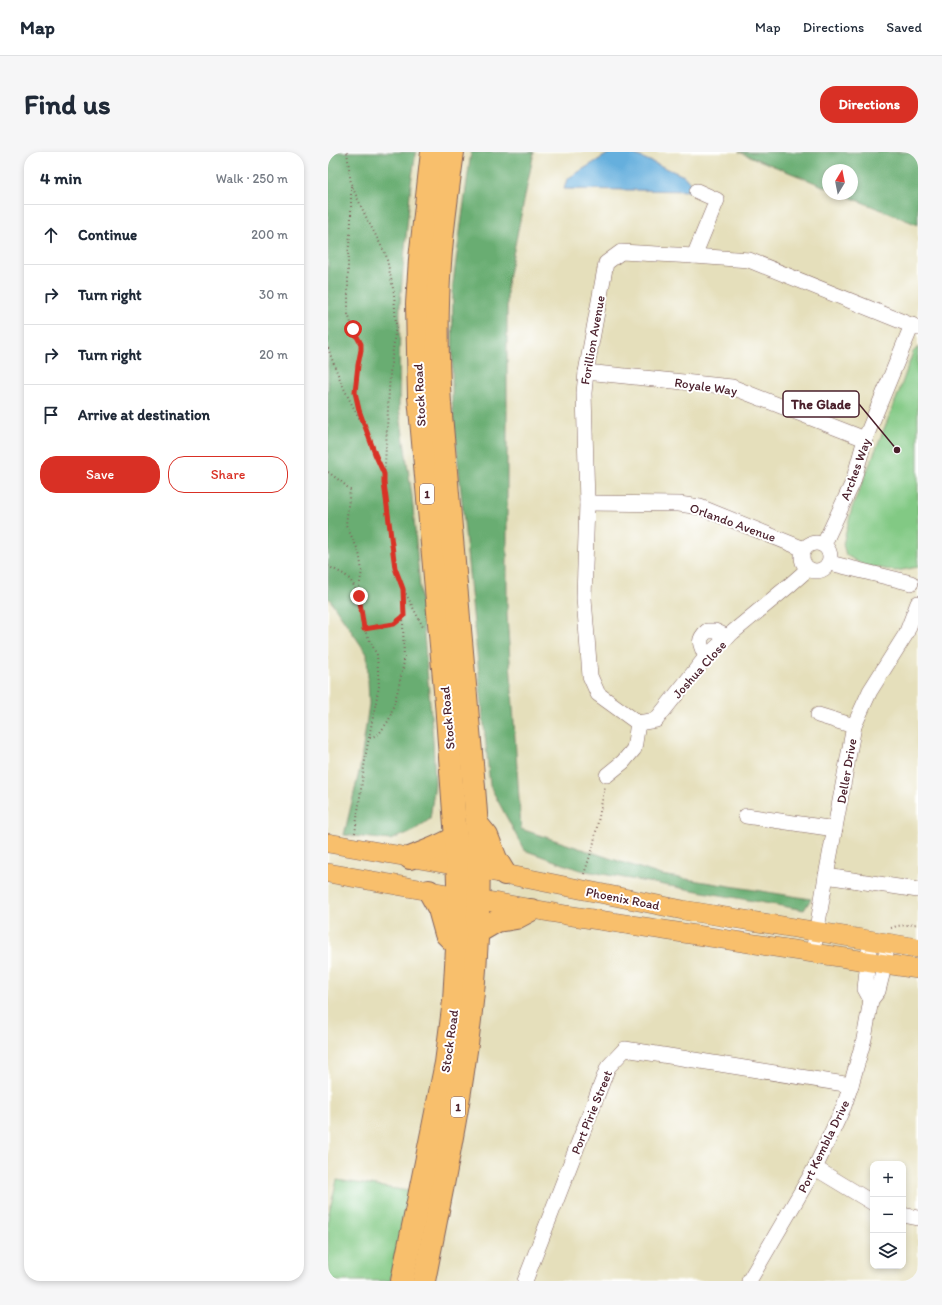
<!DOCTYPE html>
<meta charset="utf-8">
<style>
:root{--surface:#fff;--page:#f6f6f7;--text:#1f2937;--muted:#747a83;--line:#e0e1e3;--accent:#d93025}
body{margin:0;font-family:Itim,sans-serif;background:var(--page);color:var(--text)}
.controls{position:absolute;right:12px;bottom:12px;display:grid;overflow:hidden;border-radius:8px;box-shadow:0 2px 6px #0003}
.controls button{width:36px;height:36px;display:grid;place-items:center;padding:0;border:0;border-bottom:1px solid var(--line);background:var(--surface);color:var(--text);font:20px sans-serif}
.compass{position:absolute;left:494px;top:12px;width:36px;height:36px;border-radius:50%;background:var(--surface);box-shadow:0 2px 6px #0003;rotate:10deg}
.stop{position:absolute;width:12px;height:12px;margin:-9px;border:3px solid #d93025;border-radius:50%;background:#fff}
.stop.end{background:#d93025;border-color:#fff;box-shadow:0 1px 4px #0008}
.list{margin:0;padding:0;list-style:none}
h2{display:flex;justify-content:space-between;align-items:center;height:52px;margin:0;padding:0 16px;font-size:17px}
h2 small{font-size:13px;font-weight:400;color:var(--muted)}
.list li{display:grid;grid-template-columns:26px 1fr auto;gap:12px;align-items:center;box-sizing:border-box;height:60px;padding:0 16px;border-top:1px solid var(--line)}
.list b{display:block;font-size:15px;white-space:nowrap}
.list em{font-size:13px;font-style:normal;color:var(--muted)}
.actions{display:flex;gap:8px;padding:12px 16px}
.actions a{flex:1;padding:9px 0;border:1px solid var(--accent);border-radius:16px;text-align:center;font-size:14px;color:var(--accent)}
.actions .main{background:var(--accent);color:#fff}
.icon{flex:none;width:22px;height:22px;fill:none;stroke:currentColor;stroke-width:2;stroke-linecap:round;stroke-linejoin:round}
.map{position:relative;flex:none;width:590px;height:1129px;overflow:hidden;border-radius:16px}
header{display:flex;align-items:center;gap:24px;box-sizing:border-box;height:56px;padding:0 20px;background:var(--surface);border-bottom:1px solid var(--line)}
header strong{font-size:19px}
nav{display:flex;gap:22px;margin-inline-start:auto;font-size:14px}
.intro{display:flex;align-items:center;justify-content:space-between;box-sizing:border-box;height:96px;padding:0 24px}
h1{margin:0;font-size:28px}
.button{padding:10px 18px;border-radius:16px;background:var(--accent);color:#fff;font-size:14px;font-weight:700}
main{display:flex;gap:24px;padding:0 24px}
aside{flex:1;background:var(--surface);border-radius:16px;box-shadow:0 2px 6px #0003}
.map>svg:first-child{display:block}
</style>
<header>
<strong>Map</strong>
<nav><a>Map</a><a>Directions</a><a>Saved</a></nav>
</header>
<div class="intro"><h1>Find us</h1><a class="button">Directions</a></div>
<main>
<aside>
<h2>4 min<small>Walk · 250 m</small></h2>
<ul class="list">
<li><svg class="icon" aria-label="ahead" viewBox="0 0 24 24"><path d="M12 20V5M6 11l6-6 6 6"/></svg><div><b>Continue</b></div><em>200 m</em></li>
<li><svg class="icon" aria-label="right" viewBox="0 0 24 24"><path d="M7 20v-9h11M14 6l5 5-5 5"/></svg><div><b>Turn right</b></div><em>30 m</em></li>
<li><svg class="icon" aria-label="right" viewBox="0 0 24 24"><path d="M7 20v-9h11M14 6l5 5-5 5"/></svg><div><b>Turn right</b></div><em>20 m</em></li>
<li><svg class="icon" aria-label="arrive" viewBox="0 0 24 24"><path d="M6 21V4h12l-3 4 3 4H6"/></svg><div><b>Arrive at destination</b></div></li>
</ul>
<div class="actions"><a class="main">Save</a><a>Share</a></div>
</aside>
<div class="map">
<svg width="590" height="1129" viewBox="0 0 590 1129">
<rect width="100%" height="100%" fill="#fff"/>
<filter id="ink" filterUnits="userSpaceOnUse"><feTurbulence type="fractalNoise" baseFrequency=".025" numOctaves="2"/><feDisplacementMap in="SourceGraphic" scale="8" xChannelSelector="R" yChannelSelector="G"/><feConvolveMatrix kernelMatrix="1 2 1 2 8 2 1 2 1" color-interpolation-filters="sRGB"/></filter>
<filter id="wash" filterUnits="userSpaceOnUse"><feTurbulence type="fractalNoise" baseFrequency=".012" numOctaves="4" result="noise"/><feDisplacementMap in="SourceGraphic" scale="16" xChannelSelector="R" yChannelSelector="G"/><feGaussianBlur stdDeviation="0.9" result="paint"/><feColorMatrix in="noise" values="0 0 0 0 0 0 0 0 0 0 0 0 0 0 0 0 0 1.4 0 .05"/><feComposite in="paint" operator="in"/></filter>
<g filter="url(#wash)">
<rect width="100%" height="100%" fill="#e5dfbb"/>
<g fill="#82c984" stroke="#667458">
<path d="M590 195V415L568 419 535 413 518 403 515 392 524 356 571 240 585 200Z"/>
<path d="M9 1028 81 1039 62 1129H0V1064Z"/>
</g>
<g fill="#69ad72" stroke="#5a664e">
<path d="M0 0H88L83 31 72 151 71 256 84 344 105 587 107 631 102 667 85 679 62 688 16 683 32 616 41 552 39 502 0 445Z"/>
<path d="M143 0H206L179 132V463L193 677 333 723 483 747 476 758 252 718 196 698 162 634 124 248 125 131Z"/>
<path d="M411 0H590V73L514 42H524V18H500V36Z"/>
</g>
<path fill="#65afdd" stroke="#586784" d="M283 0H301L356 24 369 39 236 37 239 27Z"/>
</g>
<g filter="url(#ink)">
<g fill="none" stroke-linecap="round" stroke-linejoin="round">
<g stroke="#80625d" stroke-width="16">
<g id="minor">
<path d="M366 104 389 48 369 39"/>
<path d="M258 220 404 235 537 287"/>
<path d="M259 351 351 352 372 355 476 397"/>
<circle cx="488" cy="405" r="14"/>
<path d="M496 392 525 330 537 287 584 173"/>
<path d="M502 411 583 431"/>
<path d="M378 505C373 493 368 489 379 479H387L400 485"/>
<path d="M490 563 526 574"/>
<path d="M310 571 270 542 262 524 256 446 259 351 256 241 258 220 278 111 293 100 366 104 421 108 590 176"/>
<path d="M310 571 328 568 378 505 405 480 463 432 480 417"/>
<path d="M279 623 295 610 306 597 310 571"/>
<path d="M418 664 507 677"/>
<path d="M498 724 590 738"/>
<path d="M542 789 537 837 543 848"/>
<path d="M485 800 498 724 526 574 542 539 578 482 590 451"/>
<path d="M487 1016 545 1051"/>
<path d="M575 1063 590 1066"/>
<path d="M197 1129 280 915 297 897 523 933"/>
<path d="M421 1129 487 1016 516 954 523 933 536 887 543 848 550 839 557 811 559 791"/>
</g>
</g>
<g stroke="#80625d" stroke-width="20">
<g id="major">
<path d="M0 691 177 722 355 758 590 796"/>
<path d="M0 721 238 763 590 817"/>
</g>
</g>
<g stroke="#80625d" stroke-width="24">
<g id="highway">
<path d="M150 673 159 684 168 707 177 722"/>
<path d="M82 706C98 699 114 694 128 685"/>
<path d="M101 739 111 757 118 782 130 794"/>
<path d="M150 780 169 769 188 766 203 758"/>
<path d="M74 1129 118 911 126 849 131 761 129 701 118 550 91 245 89 152 92 107 104 0"/>
<path d="M96 1129C120 1007 147 885 150 761 153 689 144 616 138 544 129 447 121 350 112 252 110 219 109 185 110 152 111 101 118 50 125 0"/>
</g>
</g>
<g stroke="#80625d" stroke-width="2" stroke-dasharray="1 3" stroke-linecap="butt">
<path d="M23 34V70L20 104V162L25 177 33 192V197L30 213 27 240 31 258 47 302 56 321"/>
<path d="M0 196C9 222 19 245 33 269L35 271"/>
<path d="M0 320 15 331 22 338 18 373 31 400 34 419 30 441"/>
<path d="M0 414C5 417 12 420 17 423 33 436 33 458 36 477L66 472 76 464 75 437 67 416 56 331 62 221 68 173 66 141 58 103 37 63 23 32 19 0"/>
<path d="M76 438 95 475"/>
<path d="M42 586 51 582 61 568 70 538 76 510 75 469 76 464"/>
<path d="M27 681 38 601 51 534 49 503 36 477"/>
<path d="M256 722 265 695 277 634"/>
<path d="M563 776 569 774 590 772"/>
</g>
<use href="#minor" stroke="#fff" stroke-width="15"/>
<use href="#major" stroke="#f8bf6c" stroke-width="19"/>
<use href="#highway" stroke="#f8bf6c" stroke-width="22"/>
</g>
</g>
<g fill="none" stroke-linecap="round" stroke-linejoin="round" filter="url(#ink)">
<path stroke="#d93025" stroke-width="5" d="M25 177 33 192V198L30 213 27 240 31 258 47 302 56 322V331L67 416 75 437 76 464 66 472 36 477 31 444"/>
</g>
<g text-anchor="middle" stroke-width="4" stroke-linejoin="round" paint-order="stroke">
<g fill="#fff" stroke="#80626b" stroke-width="1">
<rect x="92" y="332" width="14" height="20" rx="3"/>
<rect x="123" y="945" width="14" height="20" rx="3"/>
</g>
<g font-size="12" font-weight="bold" fill="#4a1f2b">
<text x="99" y="346">1</text>
<text x="130" y="959">1</text>
</g>
<g font-size="13" fill="#4a1f2b" stroke="#fff">
<text transform="translate(264 188) rotate(-80)" y="5">Forillion Avenue</text>
<text transform="translate(378 234) rotate(8)" y="5">Royale Way</text>
<text transform="translate(91 243) rotate(-93)" y="5">Stock Road</text>
<text transform="translate(527 317) rotate(-70)" y="5">Arches Way</text>
<text transform="translate(405 370) rotate(20)" y="5">Orlando Avenue</text>
<text transform="translate(371 517) rotate(-48)" y="5">Joshua Close</text>
<text transform="translate(119 566) rotate(-95)" y="5">Stock Road</text>
<text transform="translate(518 619) rotate(-80)" y="5">Deller Drive</text>
<text transform="translate(295 746) rotate(11)" y="5">Phoenix Road</text>
<text transform="translate(121 889) rotate(-82)" y="5">Stock Road</text>
<text transform="translate(263 960) rotate(-68)" y="5">Port Pirie Street</text>
<text transform="translate(495 994) rotate(-64)" y="5">Port Kembla Drive</text>
</g>
</g>
<path fill="none" stroke="#4a1f2b" stroke-width="1.5" d="M569 298L531 252"/>
<circle fill="#4a1f2b" stroke="#fff" stroke-width="1.5" cx="569" cy="298" r="4"/>
<rect fill="#fff" stroke="#4a1f2b" stroke-width="1.5" x="455" y="239" width="76" height="26" rx="4"/>
<g font-size="14" text-anchor="middle" font-weight="bold" fill="#4a1f2b">
<text x="493" y="257">The Glade</text>
</g>
</svg>
<div class="controls">
<button>+</button>
<button>−</button>
<button><svg class="icon" aria-label="layers" viewBox="0 0 24 24"><path d="M12 4l9 5-9 5-9-5zM3 14l9 5 9-5"/></svg></button>
</div>
<svg class="compass" viewBox="-18 -18 36 36"><path d="M0-13l5 13h-10z" fill="#e53935"/><path d="M0 13l5-13h-10z" fill="#747a83"/></svg>
<div class="stop" style="left:25px;top:177px"></div>
<div class="stop end" style="left:31px;top:444px"></div>
</div>
</main>
